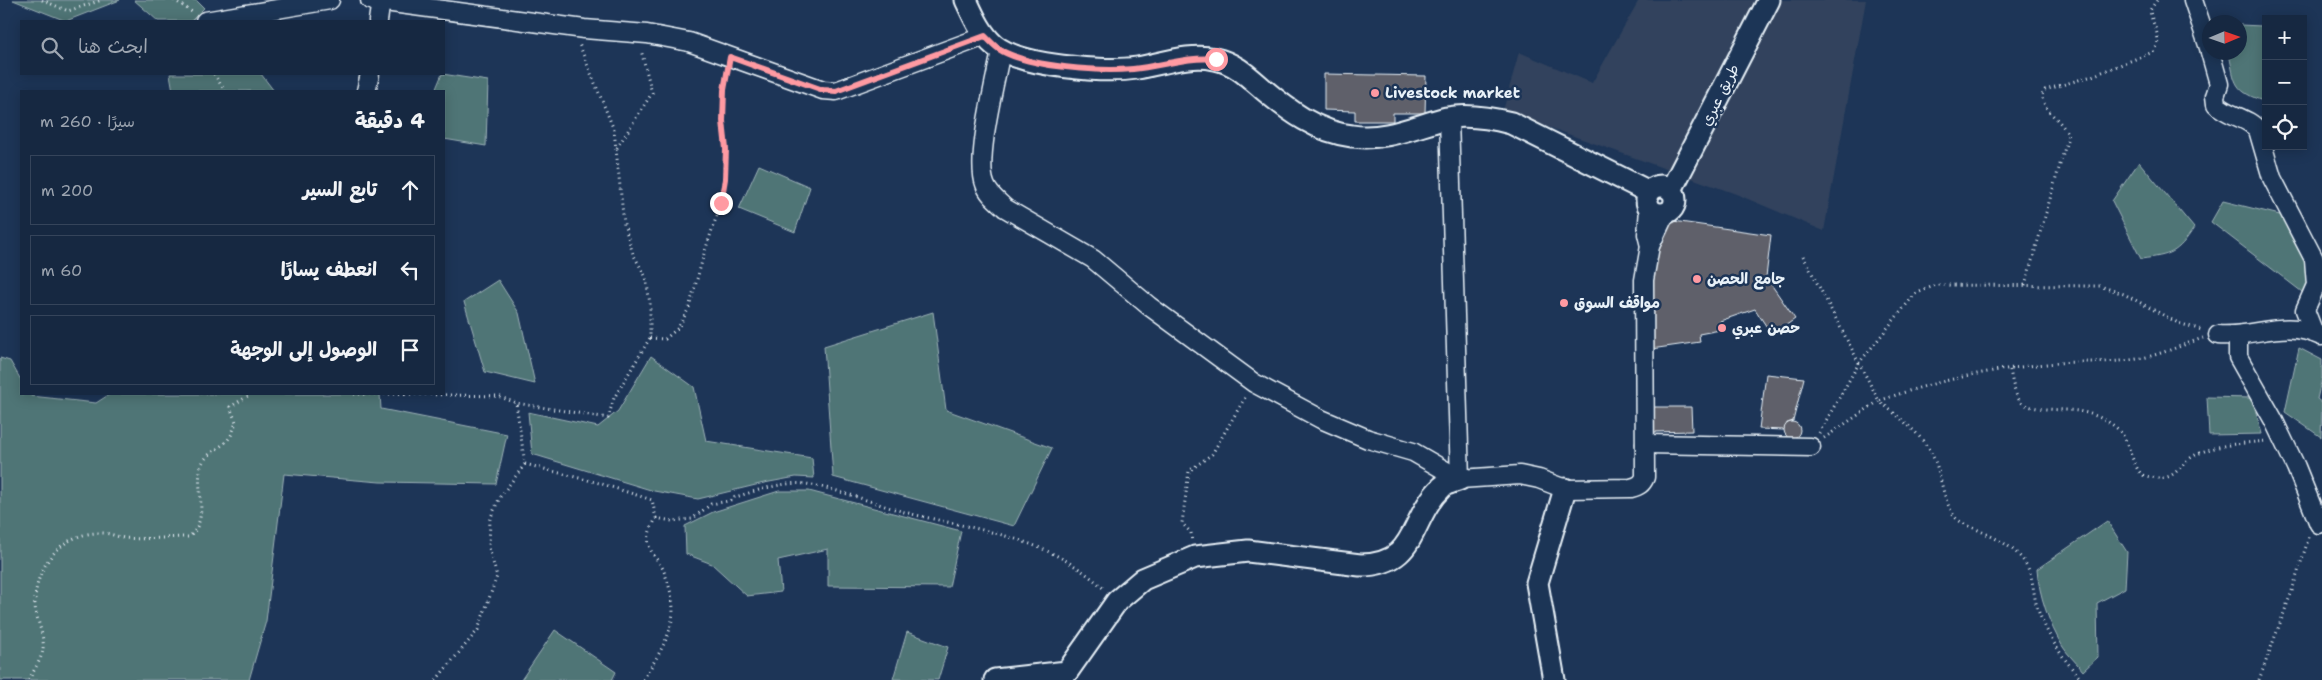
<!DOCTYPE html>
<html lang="ar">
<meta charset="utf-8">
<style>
:root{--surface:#162841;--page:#1f3048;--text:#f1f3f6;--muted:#9ea6b1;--line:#35445a}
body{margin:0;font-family:"Shantell Sans","Playpen Sans Arabic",sans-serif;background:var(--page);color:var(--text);direction:rtl}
.controls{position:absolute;right:15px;top:15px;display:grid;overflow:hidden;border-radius:0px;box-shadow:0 2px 12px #0003}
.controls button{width:45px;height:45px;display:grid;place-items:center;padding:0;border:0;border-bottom:1px solid var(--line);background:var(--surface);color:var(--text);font:25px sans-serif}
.compass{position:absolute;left:2202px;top:15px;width:45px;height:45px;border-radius:50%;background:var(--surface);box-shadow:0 2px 12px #0003;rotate:88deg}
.stop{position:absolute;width:15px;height:15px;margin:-11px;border:4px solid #ff9aa2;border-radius:50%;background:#fff}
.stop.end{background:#ff9aa2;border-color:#fff;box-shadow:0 1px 5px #0008}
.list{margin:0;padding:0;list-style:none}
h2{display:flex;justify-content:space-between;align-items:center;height:65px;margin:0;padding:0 20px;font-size:21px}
h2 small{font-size:16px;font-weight:400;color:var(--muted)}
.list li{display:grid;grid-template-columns:32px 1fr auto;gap:15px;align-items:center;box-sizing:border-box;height:70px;margin:0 10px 10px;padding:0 10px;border:1px solid var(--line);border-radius:0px}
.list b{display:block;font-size:19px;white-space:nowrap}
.list em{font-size:16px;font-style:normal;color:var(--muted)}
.icon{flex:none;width:28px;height:28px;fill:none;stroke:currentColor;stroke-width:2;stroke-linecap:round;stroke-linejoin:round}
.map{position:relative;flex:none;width:2322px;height:680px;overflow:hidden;direction:ltr}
.search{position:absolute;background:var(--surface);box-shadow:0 2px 12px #0003;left:20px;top:20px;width:425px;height:55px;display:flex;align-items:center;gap:12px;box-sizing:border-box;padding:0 18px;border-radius:0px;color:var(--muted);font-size:19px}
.panel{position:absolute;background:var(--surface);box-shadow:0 2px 12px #0003;left:20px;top:90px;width:425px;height:305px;border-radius:0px;direction:rtl}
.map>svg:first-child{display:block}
</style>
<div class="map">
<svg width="2322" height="680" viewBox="0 0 2322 680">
<rect width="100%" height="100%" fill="#1d3557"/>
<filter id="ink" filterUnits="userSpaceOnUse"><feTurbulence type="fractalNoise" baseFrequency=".02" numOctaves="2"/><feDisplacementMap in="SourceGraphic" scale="10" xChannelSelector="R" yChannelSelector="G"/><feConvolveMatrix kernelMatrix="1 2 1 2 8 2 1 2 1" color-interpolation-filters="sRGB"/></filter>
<g filter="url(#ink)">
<path fill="#31425d" d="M1639 0H1866L1824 231 1736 194 1503 111 1519 52 1592 83Z"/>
<g fill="#507476" stroke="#9cb2b7">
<path d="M13 0H120L66 21Z"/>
<path d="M134 0H196L204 8 191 21H158Z"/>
<path d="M2240 25 2262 26 2266 34V102C2233 91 2235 84 2229 53L2240 52Z"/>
<path d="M170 74H261L274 91H173Z"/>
<path d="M442 74 488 81 486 146 444 139V91H435Z"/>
<path d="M2139 162 2194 228C2177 254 2171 255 2141 259L2112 201Z"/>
<path d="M759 165 810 187 795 232 739 209Z"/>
<path d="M2223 201 2288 217 2310 263 2306 295 2211 222Z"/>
<path d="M498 280 519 313 535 384 485 372 464 302Z"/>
<path d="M933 312 946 410 1052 448 1014 526 833 477 824 346Z"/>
<path d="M2299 348 2322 360V378L2317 399 2322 403 2321 437 2285 412Z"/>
<path d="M651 356 694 387 706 441 812 458 814 478 796 477 764 483 698 499 654 491 532 454 528 412 598 427 618 411Z"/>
<path d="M0 358 10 361 21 380V394H30L31 396 96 403 110 394H380L381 409 507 434 496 484 380 482 284 474 266 621 249 680H0Z"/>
<path d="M2207 397 2252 398 2262 434 2209 435Z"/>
<path d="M779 491H809L961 531 949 587 828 586V549L778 560 781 592 747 596 712 564 686 554 685 526 713 512Z"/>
<path d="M2107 521 2127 552 2125 588 2097 603 2098 657 2083 671C2077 663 2068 655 2063 647 2049 624 2039 595 2037 569Z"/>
<path d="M555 630 616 672 612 680H521Z"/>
<path d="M907 632 948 647 938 680 893 679Z"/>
</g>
<g fill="#5f616a" stroke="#e8f1f8">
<path d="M1324 74 1426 76 1425 113H1393V121H1355V111L1324 110Z"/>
<path d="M1666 220 1771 235 1766 277 1795 319 1772 335 1755 309 1720 321V330L1699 334 1700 342 1651 349 1650 282Z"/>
<path d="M1766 374 1804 378 1793 421 1787 423 1784 430 1759 429Z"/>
<path d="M1653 407H1691L1692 431 1653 432Z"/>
<circle cx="1792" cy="430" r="8"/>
</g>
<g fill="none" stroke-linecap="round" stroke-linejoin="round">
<g stroke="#e8f1f8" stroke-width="21">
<g id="minor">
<path d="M370 0 584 29 647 34 689 42 823 90 836 91 985 36"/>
<path d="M2193 0 2210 51"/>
<path d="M205 21 330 0"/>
<path d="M378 21 381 0"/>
<path d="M1001 50C996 80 975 158 985 184 988 194 998 201 1005 208L1093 259 1149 306 1254 383 1321 419 1368 439 1413 452 1460 479"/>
<path d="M2210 52 2219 84 2215 96 2216 104C2227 116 2248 117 2258 130L2272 178 2314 259 2316 285 2305 310 2314 333"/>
<path d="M366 91 370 74"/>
<path d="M1449 118 1460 479 1520 475 1539 479 1565 489 1631 488C1639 486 1642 484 1645 477L1644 280 1650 246 1665 214"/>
<path d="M1649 209 1647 234 1650 246"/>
<path d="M2218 335C2255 338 2284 318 2321 336"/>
<path d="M2238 335V357L2273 419 2296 467 2319 524"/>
<path d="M1645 444 1811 447"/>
</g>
</g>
<g stroke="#e8f1f8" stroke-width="25">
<g id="tertiary">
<path d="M966 0C973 15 981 34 994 45 1019 66 1104 73 1137 68 1162 64 1190 53 1215 59 1235 63 1248 76 1263 89 1289 111 1317 132 1352 136 1386 141 1415 126 1447 118 1467 114 1491 118 1511 123L1649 192"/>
<circle cx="1661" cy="200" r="14"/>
<path d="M1671 190 1769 0"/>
<path d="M995 680 1067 672 1117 601 1143 579 1195 557 1248 551 1360 565C1419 565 1408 519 1442 487 1446 483 1454 482 1460 479"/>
<path d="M1554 680 1537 583 1565 489"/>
</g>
</g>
<g stroke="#e8f1f8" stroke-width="3" stroke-dasharray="1 4" stroke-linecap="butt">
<path d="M42 0 68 11 102 0"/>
<path d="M174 0 192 12"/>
<path d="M214 74 225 91"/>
<path d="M617 148 652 93 641 50"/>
<path d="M1803 256 1879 401C1936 380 1997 368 2058 363 2082 361 2106 363 2130 360 2156 357 2179 346 2203 338"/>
<path d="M2025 285 2068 137C2065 121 2043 113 2042 95L2045 90 2092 76 2153 52C2165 39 2151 24 2150 10L2157 0"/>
<path d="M650 338 665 339 678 328 689 308 704 254 721 203 725 179 726 149 723 121 724 91 727 72"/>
<path d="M2010 370C2012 379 2014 395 2021 402 2030 411 2065 409 2078 411 2090 413 2104 418 2114 426 2131 438 2128 459 2142 475 2182 486 2173 463 2202 452 2222 444 2246 443 2267 441"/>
<path d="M354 394H405"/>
<path d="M405 394 498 396 516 403 608 418 614 398 650 338V304L646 277 633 254 624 224 614 130 579 44"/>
<path d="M1819 433 1859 363 1915 294 1936 285 2100 286 2124 294 2178 323 2202 330"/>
<path d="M1824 438 1879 401C1899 417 1925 436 1935 461 1942 479 1943 502 1956 518 1961 523 1969 526 1976 529 1995 538 2015 546 2027 566 2034 579 2033 596 2038 610 2048 637 2063 659 2082 680"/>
<path d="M525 464 599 483 652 500 656 518C654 523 650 529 649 535 646 551 657 557 663 569 668 581 673 598 673 610 672 637 656 658 643 680"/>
<path d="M656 518 672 521 692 519 711 504 729 501 735 497C757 491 782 481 806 484 839 489 875 504 908 513 980 531 1048 536 1104 589"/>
<path d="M1192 539 1191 533 1182 523 1189 471 1212 454 1246 396"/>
<path d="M29 680C33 671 42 659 43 649 45 633 34 617 35 601 36 564 64 531 102 533 110 533 117 537 125 538 146 540 168 537 189 537 209 520 197 493 200 471 202 453 221 450 230 437 233 433 234 427 236 422L230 407 251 394"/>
<path d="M436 680 478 630 497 576 489 548 490 519 500 497 525 464 516 403"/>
<path d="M2259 680 2292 591 2309 537"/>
</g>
<use href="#minor" stroke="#1d3557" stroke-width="18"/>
<use href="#tertiary" stroke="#1d3557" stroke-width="21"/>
</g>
</g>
<g fill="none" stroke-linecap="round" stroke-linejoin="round" filter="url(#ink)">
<path stroke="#ff9aa2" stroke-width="6" d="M721 203 725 179 726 149 723 121 724 90 730 57 823 90 836 91 985 36C990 41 995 47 1002 51 1032 67 1099 72 1133 69 1162 66 1187 56 1216 59"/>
</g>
<g fill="#ff9aa2" stroke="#1d3557" stroke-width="2">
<circle cx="1375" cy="93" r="5"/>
<circle cx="1697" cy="279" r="5"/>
<circle cx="1564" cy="303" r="5"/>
<circle cx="1722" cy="328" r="5"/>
</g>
<g text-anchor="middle" stroke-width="5" stroke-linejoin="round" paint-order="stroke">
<g font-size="15" font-weight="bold" fill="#e8f1f8" stroke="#1d3557" text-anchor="start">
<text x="1385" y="98">Livestock market</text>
<text x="1707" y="284">جامع الحصن</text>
<text x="1574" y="308">مواقف السوق</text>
<text x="1732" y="333">حصن عبري</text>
</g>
<g font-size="15" fill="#e8f1f8" stroke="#1d3557">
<text transform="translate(1720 95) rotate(-63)" y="5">طريق عبري</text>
</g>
</g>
</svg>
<div class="controls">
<button>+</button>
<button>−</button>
<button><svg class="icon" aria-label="locate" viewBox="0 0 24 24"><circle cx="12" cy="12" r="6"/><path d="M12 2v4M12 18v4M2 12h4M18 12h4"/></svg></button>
</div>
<svg class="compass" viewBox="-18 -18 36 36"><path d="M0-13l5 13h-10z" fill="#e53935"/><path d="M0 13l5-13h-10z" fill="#9ea6b1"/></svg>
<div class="stop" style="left:1216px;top:59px"></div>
<div class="stop end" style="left:721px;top:203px"></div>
<div class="search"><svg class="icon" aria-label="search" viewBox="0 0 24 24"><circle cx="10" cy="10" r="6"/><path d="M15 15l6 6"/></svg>ابحث هنا</div>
<section class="panel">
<h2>4 دقيقة<small>سيرًا · 260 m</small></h2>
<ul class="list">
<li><svg class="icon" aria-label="ahead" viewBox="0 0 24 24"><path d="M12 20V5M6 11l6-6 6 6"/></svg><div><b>تابع السير</b></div><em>200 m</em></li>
<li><svg class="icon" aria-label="left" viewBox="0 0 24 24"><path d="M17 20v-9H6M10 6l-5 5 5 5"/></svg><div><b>انعطف يسارًا</b></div><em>60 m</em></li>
<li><svg class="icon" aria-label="arrive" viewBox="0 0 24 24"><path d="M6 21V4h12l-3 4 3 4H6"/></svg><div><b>الوصول إلى الوجهة</b></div></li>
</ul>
</section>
</div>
